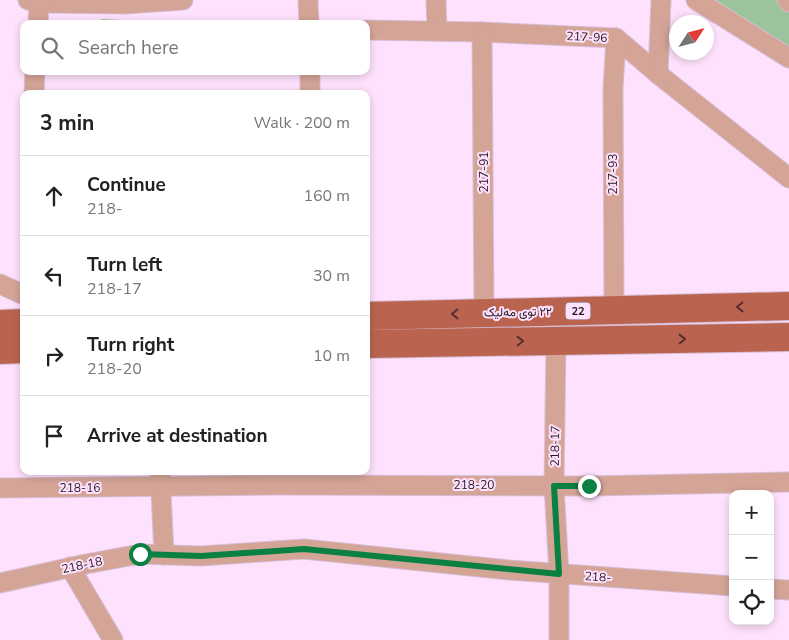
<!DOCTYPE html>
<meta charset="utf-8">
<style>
:root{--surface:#fff;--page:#f6f6f6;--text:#222;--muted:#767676;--line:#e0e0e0}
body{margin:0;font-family:"Nunito Sans",Vazirmatn,sans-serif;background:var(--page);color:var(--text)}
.controls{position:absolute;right:15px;bottom:15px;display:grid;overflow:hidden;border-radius:10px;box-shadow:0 2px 8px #0003}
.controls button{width:45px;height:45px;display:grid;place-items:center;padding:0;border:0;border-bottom:1px solid var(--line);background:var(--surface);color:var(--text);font:25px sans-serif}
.compass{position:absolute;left:669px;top:15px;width:45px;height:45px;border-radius:50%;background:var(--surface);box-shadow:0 2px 8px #0003;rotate:54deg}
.stop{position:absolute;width:15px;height:15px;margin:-11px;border:4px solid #0b8043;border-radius:50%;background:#fff}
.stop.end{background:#0b8043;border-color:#fff;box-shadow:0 1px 5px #0008}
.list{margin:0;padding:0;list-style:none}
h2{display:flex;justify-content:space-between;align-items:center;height:65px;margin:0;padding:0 20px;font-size:21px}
h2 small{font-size:16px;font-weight:400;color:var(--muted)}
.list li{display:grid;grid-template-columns:32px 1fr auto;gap:15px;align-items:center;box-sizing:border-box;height:80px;padding:0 20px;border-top:1px solid var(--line)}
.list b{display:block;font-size:19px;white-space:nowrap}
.list p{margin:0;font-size:16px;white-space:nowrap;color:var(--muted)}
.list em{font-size:16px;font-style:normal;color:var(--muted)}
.icon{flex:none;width:28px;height:28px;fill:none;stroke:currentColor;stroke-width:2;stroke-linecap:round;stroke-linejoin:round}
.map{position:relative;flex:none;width:789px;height:640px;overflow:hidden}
.search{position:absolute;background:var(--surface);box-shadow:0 2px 8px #0003;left:20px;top:20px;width:350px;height:55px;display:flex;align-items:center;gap:12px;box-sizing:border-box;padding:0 18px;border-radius:10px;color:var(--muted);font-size:19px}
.panel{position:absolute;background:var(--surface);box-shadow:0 2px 8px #0003;left:20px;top:90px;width:350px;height:385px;border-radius:10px}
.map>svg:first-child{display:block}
</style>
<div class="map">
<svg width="789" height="640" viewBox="0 0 789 640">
<rect width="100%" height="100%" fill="#fee1fc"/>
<g fill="#9cc49c">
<path d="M705 0H779L789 11V51Z"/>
<path d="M102 19 193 24H101Z"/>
</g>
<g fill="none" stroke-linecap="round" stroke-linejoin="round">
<g stroke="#d7bdd5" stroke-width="21">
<g id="street">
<path d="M28 0 39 3 126 4 183 0"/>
<path d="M308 0 309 24"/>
<path d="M436 0 437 31"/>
<path d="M696 0 789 58"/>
<path d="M787 0 789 2"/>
<path d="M38 24 39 3"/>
<path d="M366 30 482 32 616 38 658 74 789 178"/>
<path d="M482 32 484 313"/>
<path d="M310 71V94"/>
<path d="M658 74 661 0"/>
<path d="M34 94 35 71"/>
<path d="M0 284 24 295"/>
<path d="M614 310 613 89 616 38"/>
<path d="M556 341 554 486 559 574V640"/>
<path d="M160 471 164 555"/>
<path d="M0 488 275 485 589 486 789 482"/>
<path d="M70 567 113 640"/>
<path d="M0 583 86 564 140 554 201 556 304 549 509 570 733 586"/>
<path d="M770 589 789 590"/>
</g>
</g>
<g stroke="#d7bdd5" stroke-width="30">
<g id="primary">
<path d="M366 316 789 306"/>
<path d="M0 324 24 323"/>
<path d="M366 344 789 337"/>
<path d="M0 350 24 349"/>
</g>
</g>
<use href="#street" stroke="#d4a497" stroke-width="19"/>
<use href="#primary" stroke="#ba6450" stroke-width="28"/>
</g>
<defs><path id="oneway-chevron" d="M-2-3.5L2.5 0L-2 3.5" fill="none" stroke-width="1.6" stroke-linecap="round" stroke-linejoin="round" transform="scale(1.25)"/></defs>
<g stroke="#523031">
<use href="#oneway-chevron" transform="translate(740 307) rotate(179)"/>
<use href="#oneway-chevron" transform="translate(455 314) rotate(179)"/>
<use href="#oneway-chevron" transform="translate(682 339) rotate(-1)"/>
<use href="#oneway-chevron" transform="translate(520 341) rotate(-1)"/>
</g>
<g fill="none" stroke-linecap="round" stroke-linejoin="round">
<path stroke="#0b8043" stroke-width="6" d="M140 554 201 556 304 549 559 574 554 486H589"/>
</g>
<g text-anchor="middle" stroke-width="4" stroke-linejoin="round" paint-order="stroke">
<rect fill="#fee1fc" stroke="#665665" stroke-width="1" x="565.5" y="302.5" width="25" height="17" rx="4"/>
<g font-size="11" font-weight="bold" fill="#251a24">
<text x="578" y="315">22</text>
</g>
<g font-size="12" fill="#251a24" stroke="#fee1fc">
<text transform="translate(587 37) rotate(3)" y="4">217-96</text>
<text transform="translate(484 172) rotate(-90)" y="4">217-91</text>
<text transform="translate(613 174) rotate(-90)" y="4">217-93</text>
<text transform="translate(518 312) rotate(-1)" y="4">٢٢ توی مەلیک</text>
<text transform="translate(555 446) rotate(-89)" y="4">218-17</text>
<text x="474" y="489">218-20</text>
<text x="80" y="492">218-16</text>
<text transform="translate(82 565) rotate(-12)" y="4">218-18</text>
<text transform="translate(598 577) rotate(4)" y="4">218-</text>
</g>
</g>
</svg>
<div class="controls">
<button>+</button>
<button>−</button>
<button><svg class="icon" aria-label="locate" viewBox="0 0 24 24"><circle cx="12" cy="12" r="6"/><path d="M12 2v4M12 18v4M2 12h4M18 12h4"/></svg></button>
</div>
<svg class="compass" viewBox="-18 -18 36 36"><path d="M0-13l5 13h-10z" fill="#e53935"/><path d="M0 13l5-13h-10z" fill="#767676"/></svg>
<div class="stop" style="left:140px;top:554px"></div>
<div class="stop end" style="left:589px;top:486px"></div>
<div class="search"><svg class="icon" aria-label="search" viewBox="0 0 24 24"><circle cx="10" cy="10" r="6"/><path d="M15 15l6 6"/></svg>Search here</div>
<section class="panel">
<h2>3 min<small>Walk · 200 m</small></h2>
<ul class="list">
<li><svg class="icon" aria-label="ahead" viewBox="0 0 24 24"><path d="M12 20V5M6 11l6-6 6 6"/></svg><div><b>Continue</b><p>218-</p></div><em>160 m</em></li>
<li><svg class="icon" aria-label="left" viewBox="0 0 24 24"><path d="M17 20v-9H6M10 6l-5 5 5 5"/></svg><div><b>Turn left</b><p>218-17</p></div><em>30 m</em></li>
<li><svg class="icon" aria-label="right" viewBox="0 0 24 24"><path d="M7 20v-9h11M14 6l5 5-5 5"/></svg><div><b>Turn right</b><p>218-20</p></div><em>10 m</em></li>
<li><svg class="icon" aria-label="arrive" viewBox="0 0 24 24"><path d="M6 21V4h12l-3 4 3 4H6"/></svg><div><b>Arrive at destination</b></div></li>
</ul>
</section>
</div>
